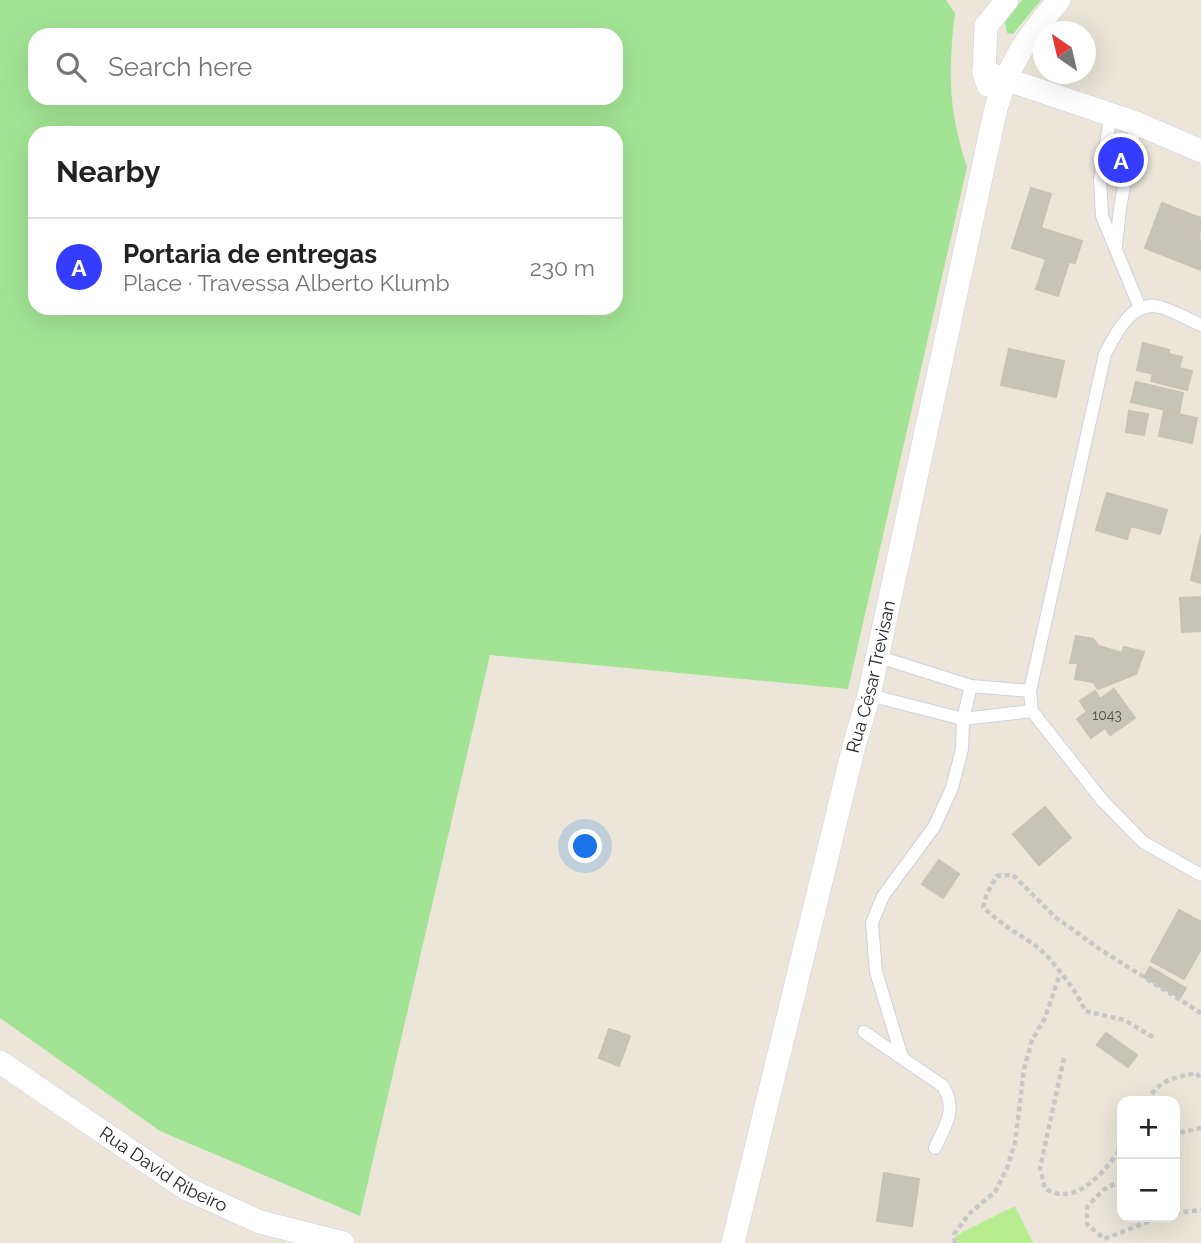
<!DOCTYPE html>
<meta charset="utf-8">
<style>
:root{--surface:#fff;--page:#f2f2f2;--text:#222;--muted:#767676;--line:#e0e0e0;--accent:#333cff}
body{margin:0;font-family:Raleway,sans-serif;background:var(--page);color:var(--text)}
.controls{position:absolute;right:21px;bottom:21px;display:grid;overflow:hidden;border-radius:14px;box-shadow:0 7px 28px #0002}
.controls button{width:63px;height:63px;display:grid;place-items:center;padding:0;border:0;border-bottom:2px solid var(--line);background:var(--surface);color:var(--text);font:35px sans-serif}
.compass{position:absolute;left:1033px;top:21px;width:63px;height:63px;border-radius:50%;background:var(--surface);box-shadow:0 7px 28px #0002;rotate:326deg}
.you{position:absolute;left:586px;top:847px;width:24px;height:24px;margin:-18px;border:5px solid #fff;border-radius:50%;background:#1a73e8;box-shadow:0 0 0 10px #1a73e833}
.badge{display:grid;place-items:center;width:46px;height:46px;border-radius:50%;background:var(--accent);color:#fff;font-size:23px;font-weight:700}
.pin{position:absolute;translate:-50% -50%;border:4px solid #fff;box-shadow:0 2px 7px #0006}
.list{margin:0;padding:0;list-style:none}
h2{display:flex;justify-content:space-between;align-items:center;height:91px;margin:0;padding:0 28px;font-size:30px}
h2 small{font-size:23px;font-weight:400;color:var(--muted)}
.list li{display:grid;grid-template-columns:46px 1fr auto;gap:21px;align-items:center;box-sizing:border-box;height:98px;padding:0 28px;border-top:2px solid var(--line)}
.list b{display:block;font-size:26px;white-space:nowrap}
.list p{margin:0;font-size:23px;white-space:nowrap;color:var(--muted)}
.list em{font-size:23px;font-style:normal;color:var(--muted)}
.icon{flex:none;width:38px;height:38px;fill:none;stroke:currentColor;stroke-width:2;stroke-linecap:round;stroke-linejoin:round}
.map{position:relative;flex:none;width:1201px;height:1243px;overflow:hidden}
.search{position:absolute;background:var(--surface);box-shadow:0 7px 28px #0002;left:28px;top:28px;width:595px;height:77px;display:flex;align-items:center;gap:18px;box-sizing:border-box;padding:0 24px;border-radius:21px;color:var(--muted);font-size:26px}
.panel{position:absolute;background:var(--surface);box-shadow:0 7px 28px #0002;left:28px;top:126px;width:595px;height:189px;border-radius:21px}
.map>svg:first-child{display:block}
</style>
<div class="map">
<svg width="1201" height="1243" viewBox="0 0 1201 1243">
<rect width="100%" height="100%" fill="#ebe6d9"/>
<g fill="#a3e494" fill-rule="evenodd">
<path d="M0 0H946L955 13C948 73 948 108 967 167L848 689 490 655 360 1216 160 1131 0 1018ZM35 35H616V98H35ZM35 133H616V308H35Z"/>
<path d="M1022 0H1041L1013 34 1007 33 1005 22Z"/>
</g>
<path fill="#b7ec8f" d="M1015 1206 1033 1243H958L955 1236Z"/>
<g fill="#c6c4b8" stroke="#c7c2b3" stroke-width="2">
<path d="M1031 188 1051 194 1041 228 1082 241 1075 263 1069 262 1058 296 1036 289 1046 259 1012 248Z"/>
<path d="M1162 203 1201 218 1199 240H1201V270L1145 248Z"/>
<path d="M1143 343 1169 350 1168 354 1182 357 1179 368 1192 371 1187 390 1151 381 1153 374 1137 370Z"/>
<path d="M1009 349 1064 361 1056 397 1001 385Z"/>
<path d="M1136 382 1183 393 1179 413 1131 402Z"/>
<path d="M1129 411 1148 414 1144 435 1126 432Z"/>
<path d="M1164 411 1197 418 1192 443 1159 436Z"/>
<path d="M1107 493 1167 510 1160 534 1131 526 1127 539 1096 530Z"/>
<path d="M1201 535V583L1191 580Z"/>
<path d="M1201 597V631L1182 632 1180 598Z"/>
<path d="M1076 636 1093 639 1099 646 1122 653 1124 647 1144 652 1136 674 1098 689 1093 682 1075 679 1078 663H1070Z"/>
<path d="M1114 689 1135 718 1110 735 1105 728 1091 738 1077 719 1087 712 1080 701 1095 691 1100 699Z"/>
<path d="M1045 807 1071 838 1039 865 1013 834Z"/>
<path d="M939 860 959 874 943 898 922 884Z"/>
<path d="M1179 910 1201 922V949L1184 979 1151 961Z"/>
<path d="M1150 967 1186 988 1180 998 1144 977Z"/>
<path d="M609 1029 630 1036 619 1066 599 1058Z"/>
<path d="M1106 1033 1137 1055 1128 1067 1097 1045Z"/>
<path d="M884 1173 919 1179 912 1226 877 1221Z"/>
</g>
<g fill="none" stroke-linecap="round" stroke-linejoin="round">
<g stroke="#cfd0e2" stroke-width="14">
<g id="lane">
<path d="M1111 114 1100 179 1102 216 1140 308"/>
<path d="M1116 246 1120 208 1136 123"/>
<path d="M1201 325C1188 319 1174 311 1160 307 1132 299 1115 335 1105 354L1030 691 1032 711 1102 800 1143 842 1201 875"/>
<path d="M876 656 971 686 1030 691"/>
<path d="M869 695 963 719 1032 711"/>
<path d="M864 1032 943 1086C958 1110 945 1125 935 1148"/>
<path d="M902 1057 876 972 872 923 883 896 934 827 952 788 962 749 963 719 971 686"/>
</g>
</g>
<g stroke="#cfd0e2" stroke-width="24">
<g id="street">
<path d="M984 72 1136 123 1201 151"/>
<path d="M988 85 984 72 986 26 1007 0"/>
<path id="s1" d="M0 1062 185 1188 260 1222 343 1243"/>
<path id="s2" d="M733 1243 854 746 869 695 996 108C1010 60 1028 37 1059 0"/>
</g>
</g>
<g stroke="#c7c7c7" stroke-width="4.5" stroke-dasharray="5 3.5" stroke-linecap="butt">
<path d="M1153 1037 1124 1020 1085 1011C1079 994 1050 956 1036 946 1017 933 999 923 983 907L987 893 997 876 1013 875 1055 917 1101 950 1201 1013"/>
<path d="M1064 1058 1040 1168 1045 1189C1050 1191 1056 1194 1061 1194 1086 1196 1109 1165 1122 1147"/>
<path d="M1147 1101C1159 1080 1173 1078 1196 1073L1201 1078"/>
<path d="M1175 1140 1182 1132 1201 1128"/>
<path d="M1122 1180 1103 1190 1087 1207V1224L1104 1239 1160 1217"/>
<path d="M1175 1213 1201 1210"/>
<path d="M955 1243 954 1234 970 1213 995 1192 1007 1168 1015 1143 1024 1069 1032 1040 1045 1018 1060 974"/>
</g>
<use href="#lane" stroke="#fff" stroke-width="12"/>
<use href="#street" stroke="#fff" stroke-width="23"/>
</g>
<g text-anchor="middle" stroke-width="5" stroke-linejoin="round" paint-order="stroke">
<g font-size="14" fill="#504f4c">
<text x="1107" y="720">1043</text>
</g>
<g font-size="18" fill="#282828" stroke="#fff">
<text dy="6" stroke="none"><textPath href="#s2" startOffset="583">Rua César Trevisan</textPath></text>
<text dy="6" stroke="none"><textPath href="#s1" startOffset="196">Rua David Ribeiro</textPath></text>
</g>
</g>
</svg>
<div class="controls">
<button>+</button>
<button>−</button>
</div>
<svg class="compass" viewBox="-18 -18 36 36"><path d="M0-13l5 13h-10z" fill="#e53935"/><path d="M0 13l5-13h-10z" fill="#767676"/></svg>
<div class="you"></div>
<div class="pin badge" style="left:1121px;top:160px">A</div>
<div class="search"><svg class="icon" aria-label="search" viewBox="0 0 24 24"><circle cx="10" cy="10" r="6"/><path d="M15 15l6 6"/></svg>Search here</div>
<section class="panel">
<h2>Nearby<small></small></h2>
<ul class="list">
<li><span class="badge">A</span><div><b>Portaria de entregas</b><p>Place · Travessa Alberto Klumb</p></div><em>230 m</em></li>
</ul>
</section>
</div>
